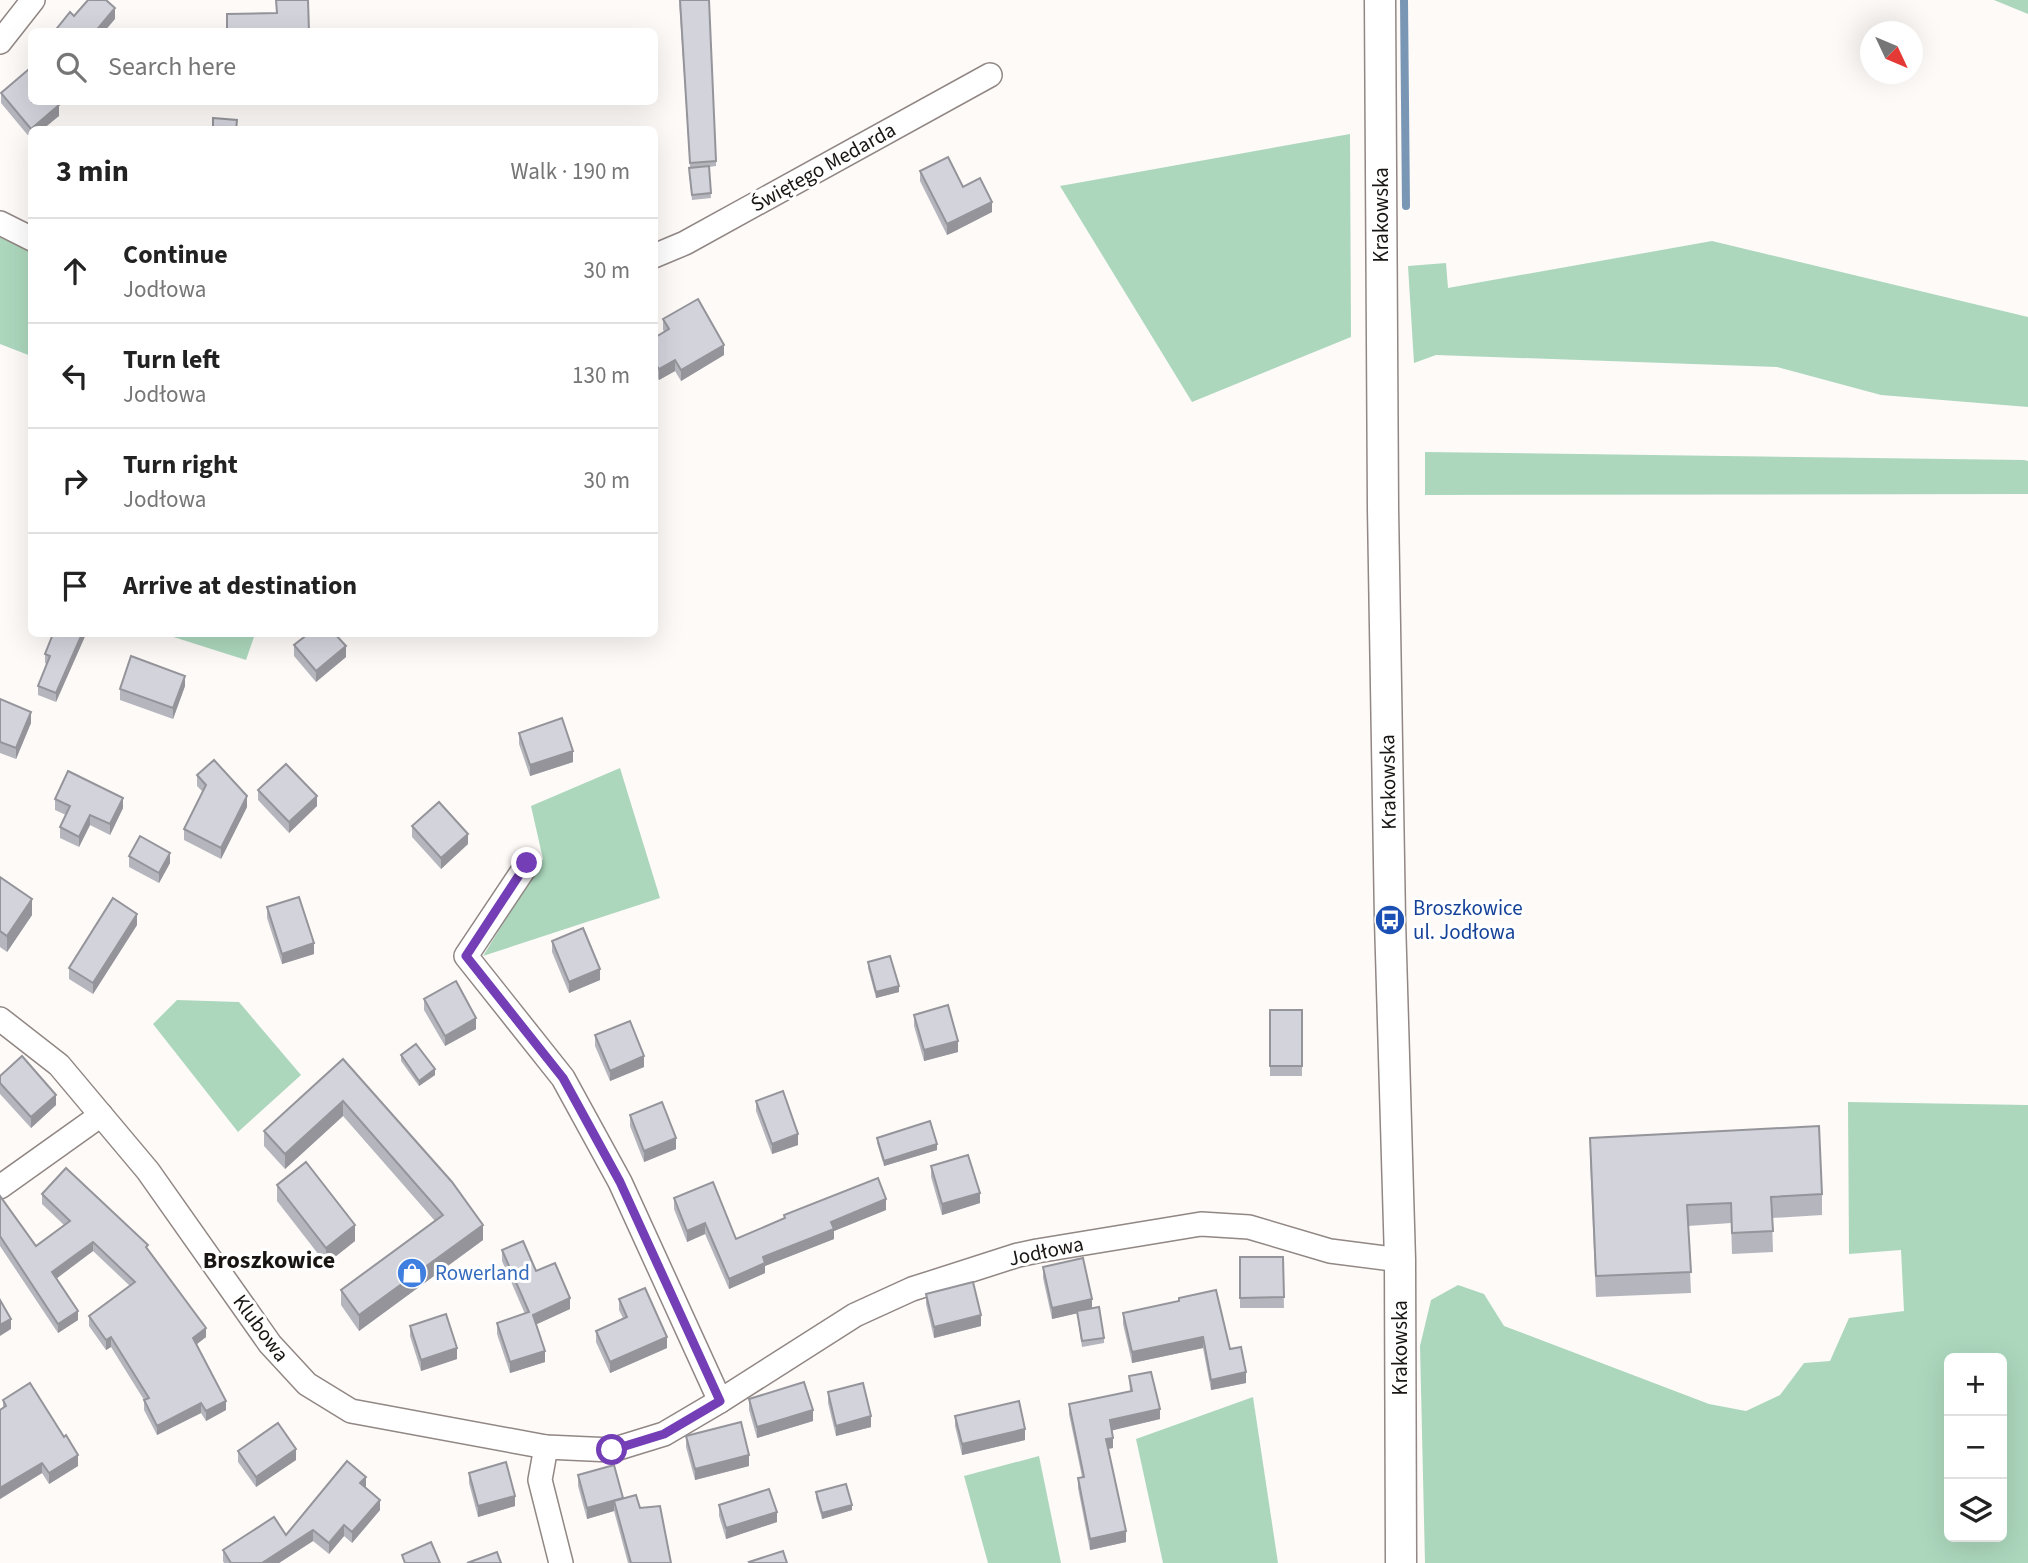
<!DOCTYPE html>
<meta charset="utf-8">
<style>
:root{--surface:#fff;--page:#f2f2f2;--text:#222;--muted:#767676;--line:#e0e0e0}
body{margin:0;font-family:"Source Sans 3",sans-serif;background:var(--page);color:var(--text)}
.controls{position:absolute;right:21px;bottom:21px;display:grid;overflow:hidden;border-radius:10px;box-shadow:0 7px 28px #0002}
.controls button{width:63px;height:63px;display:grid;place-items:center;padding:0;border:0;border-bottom:2px solid var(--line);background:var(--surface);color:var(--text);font:35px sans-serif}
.compass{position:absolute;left:1860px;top:21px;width:63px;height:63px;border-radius:50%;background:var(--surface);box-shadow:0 7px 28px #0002;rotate:134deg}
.stop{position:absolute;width:21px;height:21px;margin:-16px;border:5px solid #743fb6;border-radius:50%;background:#fff}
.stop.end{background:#743fb6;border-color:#fff;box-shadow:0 2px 7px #0008}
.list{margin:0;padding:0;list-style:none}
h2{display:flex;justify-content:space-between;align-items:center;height:91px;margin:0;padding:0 28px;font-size:30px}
h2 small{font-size:23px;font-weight:400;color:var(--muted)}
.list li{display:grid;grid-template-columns:46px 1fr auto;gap:21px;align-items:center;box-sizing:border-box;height:105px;padding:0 28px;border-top:2px solid var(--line)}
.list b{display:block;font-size:26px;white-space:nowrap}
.list p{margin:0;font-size:23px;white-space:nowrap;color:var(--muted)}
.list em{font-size:23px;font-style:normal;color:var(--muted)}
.icon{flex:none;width:38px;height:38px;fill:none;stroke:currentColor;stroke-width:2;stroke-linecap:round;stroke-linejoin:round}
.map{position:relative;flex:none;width:2028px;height:1563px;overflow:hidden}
.search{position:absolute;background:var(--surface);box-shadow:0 7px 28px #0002;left:28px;top:28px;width:630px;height:77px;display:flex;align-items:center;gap:18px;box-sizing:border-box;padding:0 24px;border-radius:10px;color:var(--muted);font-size:26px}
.panel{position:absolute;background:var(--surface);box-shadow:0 7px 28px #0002;left:28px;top:126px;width:630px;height:511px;border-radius:10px}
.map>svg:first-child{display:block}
</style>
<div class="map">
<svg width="2028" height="1563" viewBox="0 0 2028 1563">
<rect width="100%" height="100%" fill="#fefaf8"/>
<g fill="#acd7bd" fill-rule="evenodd">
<path d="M1994 0H2028V14Z"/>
<path d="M1350 134 1351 337 1192 402 1060 186Z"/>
<path d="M0 235 31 248V356L0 344Z"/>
<path d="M1712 241 2028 317V407L1881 395 1777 367 1436 355 1414 363 1408 266 1446 263 1448 288Z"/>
<path d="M1425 452 2024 460 2028 461V494L1425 495Z"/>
<path d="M164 634H255L246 660Z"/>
<path d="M620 768 660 898 483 956 543 859 531 806Z"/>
<path d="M177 1000 239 1002 301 1075 238 1132 153 1024Z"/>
<path d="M1848 1102 2028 1105V1563H1425L1420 1346 1431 1300 1458 1285 1484 1294 1504 1326 1709 1404 1746 1411 1780 1395 1804 1363 1830 1361 1849 1318 1904 1311 1901 1250 1849 1254ZM1949 1358H2002V1537H1949Z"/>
<path d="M1253 1397 1278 1563H1163L1136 1439Z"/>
<path d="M1039 1456 1061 1563H988L964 1476Z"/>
</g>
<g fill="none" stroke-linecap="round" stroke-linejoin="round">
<path stroke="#7996b5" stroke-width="8" d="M1404 0 1406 206"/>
<g stroke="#918784" stroke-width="26">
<g id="minor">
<path d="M0 42 33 0"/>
<path d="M0 223 32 239"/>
<path d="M654 256 685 243 990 75"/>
<path d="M528 863 466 956 563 1078 620 1182 720 1401"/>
<path d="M0 1019 59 1065 148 1171 270 1344 307 1384 351 1411 546 1447 612 1450 664 1434 720 1401 855 1315 912 1289 1018 1255 1037 1251 1201 1224 1249 1227 1330 1251 1400 1260"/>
<path d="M0 1187 101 1115"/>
<path d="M546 1447 540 1480 561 1563"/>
</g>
</g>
<g stroke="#918784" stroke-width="33">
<path id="tertiary" d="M1380 0 1383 509 1390 920 1400 1260 1401 1563"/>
</g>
<use href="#minor" stroke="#fff" stroke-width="23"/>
<use href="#tertiary" stroke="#fff" stroke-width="30"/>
</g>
<g fill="#b5b5bd">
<path d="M679 0 716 161V166L709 167 711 198 692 200 689 173V168H690Z"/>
<path d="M1 93 59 116 32 130 31 139 1 103Z"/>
<path d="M920 171 963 187 992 212 947 235 920 181Z"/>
<path d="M663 319 724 355 681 381 675 371 659 380 654 372V338L665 332 663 330Z"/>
<path d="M53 634H86L56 702 38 695V686L47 664 45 663V654Z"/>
<path d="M294 645 346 657 316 682 294 656Z"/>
<path d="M185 686 173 719 120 700V689Z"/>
<path d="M0 699 31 723 16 759 0 753Z"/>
<path d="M519 733 573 762 530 776 519 744Z"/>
<path d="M197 775 247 807 221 859 184 840V829L203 792 197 786Z"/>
<path d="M258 790 317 806 289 833 258 800Z"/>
<path d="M55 799 123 808 110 835 90 825 79 847 60 838V827L66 815 55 810Z"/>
<path d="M412 826 468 844 441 869 412 837Z"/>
<path d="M129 856 170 863 159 883 129 867Z"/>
<path d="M0 877 32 915 7 952 0 947Z"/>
<path d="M267 907 314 954 282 964 267 918Z"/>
<path d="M137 925 93 994 69 979V968Z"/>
<path d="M552 941 600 980 569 993 552 952Z"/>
<path d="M868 962 899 992 876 998 868 968Z"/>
<path d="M424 999 476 1029 445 1046 424 1010Z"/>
<rect x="1270" y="1010" width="32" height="66"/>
<path d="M914 1015 958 1052 924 1061 914 1026Z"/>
<path d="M595 1035 644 1067 610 1081 595 1046Z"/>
<path d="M401 1055 435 1075 419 1086 401 1061Z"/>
<path d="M343 1059 483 1240 359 1331 341 1305V1290L435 1221 343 1116 285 1169 264 1146V1131Z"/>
<path d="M0 1076 56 1105 31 1128 0 1094Z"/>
<path d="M756 1101 798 1145 772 1154 756 1111Z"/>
<path d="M630 1115 676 1149 644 1162 630 1126Z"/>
<path d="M877 1138 937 1150 884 1166 877 1143Z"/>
<path d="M1590 1138 1822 1194V1215L1772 1218 1773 1252 1732 1254 1731 1223 1688 1226 1691 1293 1596 1297 1590 1159Z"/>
<path d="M931 1166 980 1203 942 1215 931 1177Z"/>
<path d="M277 1185 355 1241 326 1264 277 1201Z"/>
<path d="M42 1194 148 1249 206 1337 197 1344 226 1410 206 1421 201 1413 157 1435 144 1410V1400L111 1347 106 1350 89 1326V1316L130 1286 93 1251 56 1278 78 1320 58 1333 0 1246V1196L36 1246 64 1225 42 1204Z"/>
<path d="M674 1198 736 1239 784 1219V1215L886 1210 834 1231V1239L765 1266V1273L729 1289 705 1234 687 1242 674 1209Z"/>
<path d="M502 1250 536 1271 570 1309 536 1324 545 1362 510 1373 497 1334V1323L525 1314 502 1261Z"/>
<path d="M1240 1257H1283L1284 1308H1240Z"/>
<path d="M1043 1267 1092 1308 1104 1338V1343L1082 1347 1077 1313 1052 1319 1043 1278Z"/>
<path d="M926 1294 981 1326 934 1338 926 1304Z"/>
<path d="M619 1299 667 1348 610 1373 596 1342V1331L623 1318 619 1310Z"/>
<path d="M1179 1301 1230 1349 1246 1383 1211 1390 1203 1348 1132 1363 1123 1324V1313Z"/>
<path d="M410 1326 457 1359 421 1371 410 1336Z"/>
<path d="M1129 1376 1160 1419 1112 1430 1113 1448 1108 1449 1126 1542 1090 1550 1078 1488V1478L1082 1477 1069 1414V1404L1130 1392Z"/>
<path d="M828 1392 871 1427 836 1436 828 1403Z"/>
<path d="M749 1399 813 1421 757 1438 749 1410Z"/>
<path d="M3 1400 64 1437 78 1466 49 1484 42 1473 0 1499V1410L3 1408Z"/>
<path d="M955 1416 1025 1440 962 1455 955 1426Z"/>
<path d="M686 1436 749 1466 695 1480 686 1447Z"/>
<path d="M238 1451 296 1460 256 1487 238 1462Z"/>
<path d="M469 1473 515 1506 478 1517 469 1483Z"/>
<path d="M578 1475 640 1508 671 1563H628L614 1511 587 1519 578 1486Z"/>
<path d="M366 1488 380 1510 352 1543 344 1536 329 1554 313 1541 279 1563H224L223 1561V1550L286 1535Z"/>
<path d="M816 1492 852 1510 822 1519 816 1498Z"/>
<path d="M719 1505 777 1522 726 1539 719 1516Z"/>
</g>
<g fill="#94949a">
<path d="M115 8V19L104 32H95Z"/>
<path d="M59 105V116L42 130H32L31 139V129Z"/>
<path d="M992 202V212L947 235V224Z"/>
<path d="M724 345V355L681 381V370Z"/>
<path d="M675 360V371L659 380V369Z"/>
<path d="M82 634H86L56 702V693Z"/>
<path d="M346 646V657L316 682V671Z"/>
<path d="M185 676V686L173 719V708Z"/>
<path d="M31 712V723L16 759V748Z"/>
<path d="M573 751V762L530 776V765Z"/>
<path d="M247 796V807L221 859V848Z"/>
<path d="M317 796V806L289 833V822Z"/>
<path d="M123 798V808L110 835V824Z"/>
<path d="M90 815V825L79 847V837Z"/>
<path d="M468 834V844L441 869V858Z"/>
<path d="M170 853V863L159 883V873Z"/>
<path d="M32 899V915L7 952V936Z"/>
<path d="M137 914V925L93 994V983Z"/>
<path d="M314 943V954L282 964V954Z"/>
<path d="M600 969V980L569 993V982Z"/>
<path d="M899 986V992L876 998V992Z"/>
<path d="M476 1018V1029L445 1046V1036Z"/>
<path d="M958 1041V1052L924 1061V1050Z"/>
<path d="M644 1056V1067L610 1081V1071Z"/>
<path d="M435 1069V1075L419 1086V1081Z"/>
<path d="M56 1095V1105L31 1128V1117Z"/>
<path d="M343 1101V1116L285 1169V1154Z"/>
<path d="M798 1134V1145L772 1154V1144Z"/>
<path d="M676 1138V1149L644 1162V1151Z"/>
<path d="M937 1144V1150L884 1166V1161Z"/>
<path d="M980 1193V1203L942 1215V1204Z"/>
<path d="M886 1199V1210L834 1231V1239L765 1266V1273L729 1289V1279L763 1257 831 1222Z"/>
<path d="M705 1223V1234L687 1242V1231Z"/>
<path d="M355 1225V1241L326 1264V1248Z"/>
<path d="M483 1225V1240L359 1331V1315Z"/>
<path d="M93 1242V1251L52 1282V1272Z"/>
<path d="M570 1298V1309L533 1326V1315Z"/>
<path d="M1092 1299V1310L1052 1319V1308Z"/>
<path d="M78 1311V1320L58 1333V1324Z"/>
<path d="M981 1315V1326L934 1338V1327Z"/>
<path d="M11 1319V1329L0 1336V1325Z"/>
<path d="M206 1328V1337L193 1347V1338Z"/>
<path d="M111 1337V1347L106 1350V1340Z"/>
<path d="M667 1337V1348L610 1373V1362Z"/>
<path d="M1203 1337V1348L1132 1363V1352Z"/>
<path d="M457 1348V1359L421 1371V1360Z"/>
<path d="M545 1351V1362L510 1373V1362Z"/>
<path d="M1246 1372V1383L1211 1390V1380Z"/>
<path d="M226 1401V1410L206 1421V1411Z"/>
<path d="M201 1403V1413L157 1435V1426Z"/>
<path d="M1160 1409V1419L1110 1431V1420Z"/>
<path d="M813 1410V1421L757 1438V1427Z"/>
<path d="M871 1416V1427L836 1436V1426Z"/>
<path d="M1025 1429V1440L962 1455V1444Z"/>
<path d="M1113 1438V1448L1106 1449V1439Z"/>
<path d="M296 1449V1460L256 1487V1477Z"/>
<path d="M78 1455V1466L49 1484V1473Z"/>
<path d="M749 1455V1466L695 1480V1469Z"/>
<path d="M42 1463V1473L0 1499V1488Z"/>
<path d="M366 1477V1488L360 1483Z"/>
<path d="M515 1496V1506L478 1517V1506Z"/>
<path d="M623 1498 614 1501V1511L587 1519V1508Z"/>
<path d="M380 1500V1510L352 1543V1532Z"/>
<path d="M852 1505V1510L822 1519V1513Z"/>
<path d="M777 1512V1522L726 1539V1528Z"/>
<path d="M344 1525V1536L329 1554V1543Z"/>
<path d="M313 1530V1541L279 1563H262Z"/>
<path d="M1126 1531V1542L1090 1550V1539Z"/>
</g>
<g fill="#d3d3dc" stroke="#94949a" stroke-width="2">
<path d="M88 0H106L115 8 95 32H54L70 12 74 16Z"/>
<path d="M276 0H308L309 32H227V14L277 13Z"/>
<path d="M680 0H709L716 161 690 163Z"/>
<path d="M29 69 32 72V102H56L59 105 31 129 1 93Z"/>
<path d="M213 118 237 120 236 130H213Z"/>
<path d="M948 157 963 187 980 178 992 202 947 224 920 171Z"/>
<path d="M709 166 711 193 692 195 689 168Z"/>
<path d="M698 299 724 345 681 370 675 360 659 369 654 362V338L669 329 663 319Z"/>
<path d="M53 634H82L56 693 38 686 50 656 45 654Z"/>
<path d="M308 634H335L346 646 316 671 294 645Z"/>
<path d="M131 656 185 676 173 708 120 689Z"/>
<path d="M0 699 31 712 16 748 0 742Z"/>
<path d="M562 718 573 751 530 765 519 733Z"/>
<path d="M214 760 247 796 221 848 184 829 206 785 197 775Z"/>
<path d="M286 764 317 796 289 822 258 790Z"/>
<path d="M68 771 123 798 110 824 90 815 79 837 60 827 70 806 55 799Z"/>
<path d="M439 802 468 834 441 858 412 826Z"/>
<path d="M140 836 170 853 159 873 129 856Z"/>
<path d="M0 877 32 899 7 936 0 931Z"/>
<path d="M299 897 314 943 282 954 267 907Z"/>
<path d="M113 898 137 914 93 983 69 968Z"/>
<path d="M583 928 600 969 569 982 552 941Z"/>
<path d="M890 956 899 986 876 992 868 962Z"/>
<path d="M456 981 476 1018 445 1036 424 999Z"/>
<path d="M948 1005 958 1041 924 1050 914 1015Z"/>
<rect x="1270" y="1010" width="32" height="56"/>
<path d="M630 1021 644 1056 610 1071 595 1035Z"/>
<path d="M416 1044 435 1069 419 1081 401 1055Z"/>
<path d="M22 1056 56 1095 31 1117 0 1083V1076Z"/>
<path d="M343 1059 452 1182 483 1225 359 1315 341 1290 443 1215 343 1101 285 1154 264 1131Z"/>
<path d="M783 1091 798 1134 772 1144 756 1101Z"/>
<path d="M662 1102 676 1138 644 1151 630 1115Z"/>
<path d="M930 1121 937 1144 884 1161 877 1138Z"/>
<path d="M1819 1126 1822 1194 1771 1197 1773 1231 1732 1233 1731 1203 1687 1205 1691 1272 1596 1276 1590 1138Z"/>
<path d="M968 1155 980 1193 942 1204 931 1166Z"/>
<path d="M306 1162 355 1225 326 1248 277 1185Z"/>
<path d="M66 1168 148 1245 146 1247 206 1328 193 1338 226 1401 206 1411 201 1403 157 1426 144 1400 149 1398 111 1337 106 1340 89 1316 135 1282 93 1242 52 1272 78 1311 58 1324 0 1236V1196L36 1246 70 1221 42 1194Z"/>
<path d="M878 1178 886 1199 831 1222 834 1229 763 1257 765 1263 729 1279 705 1223 687 1231 674 1198 713 1182 736 1239 785 1218 784 1215Z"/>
<path d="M523 1241 536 1271 555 1263 570 1298 533 1315 545 1351 510 1362 497 1323 529 1312 502 1250Z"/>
<path d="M1240 1257H1283L1284 1297 1240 1298Z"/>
<path d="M1083 1258 1092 1299 1052 1308 1043 1267Z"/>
<path d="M973 1282 981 1315 934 1327 926 1294Z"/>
<path d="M645 1288 667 1337 610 1362 596 1331 627 1317 619 1299Z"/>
<path d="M1216 1290 1230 1349 1241 1347 1246 1372 1211 1380 1203 1337 1132 1352 1123 1313 1179 1301V1298Z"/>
<path d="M0 1300 11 1319 0 1325Z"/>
<path d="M1099 1307 1104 1338 1082 1341 1077 1311Z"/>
<path d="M446 1314 457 1348 421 1360 410 1326Z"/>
<path d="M1151 1372 1160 1409 1110 1420 1113 1438 1106 1439 1126 1531 1090 1539 1078 1478 1084 1477 1069 1404 1132 1391 1129 1376Z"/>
<path d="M804 1382 813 1410 757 1427 749 1399Z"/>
<path d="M30 1383 64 1437 66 1435 78 1455 49 1473 42 1463 0 1488V1410L6 1406 3 1400Z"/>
<path d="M863 1383 871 1416 836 1426 828 1392Z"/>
<path d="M1019 1401 1025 1429 962 1444 955 1416Z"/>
<path d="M741 1422 749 1455 695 1469 686 1436Z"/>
<path d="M278 1423 296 1449 256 1477 238 1451Z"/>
<path d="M347 1461 366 1477 360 1483 380 1500 352 1532 344 1525 329 1543 313 1530 262 1563H231L223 1550 274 1517 286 1535Z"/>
<path d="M506 1462 515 1496 478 1506 469 1473Z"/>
<path d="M614 1465 623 1498 587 1508 578 1475Z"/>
<path d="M846 1484 852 1505 822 1513 816 1492Z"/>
<path d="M769 1489 777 1512 726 1528 719 1505Z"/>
<path d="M636 1495 640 1508 660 1506 671 1563H631L614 1501Z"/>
<path d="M431 1542 440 1563H405L402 1555Z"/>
<path d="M783 1551 787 1563H750L749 1562Z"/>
<path d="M497 1552 501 1563H467Z"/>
</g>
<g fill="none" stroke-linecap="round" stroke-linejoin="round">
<path stroke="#743fb6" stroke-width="9" d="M527 863 466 956 563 1078 620 1182 720 1401 664 1434 612 1450"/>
</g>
<defs>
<g id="bus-disc" transform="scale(1.575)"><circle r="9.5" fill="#1a4fb4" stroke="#fff"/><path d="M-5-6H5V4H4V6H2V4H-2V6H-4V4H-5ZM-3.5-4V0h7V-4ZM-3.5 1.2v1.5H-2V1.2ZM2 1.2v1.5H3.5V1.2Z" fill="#fff"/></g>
<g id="shop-disc" transform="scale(1.575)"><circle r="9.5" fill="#3f7fe0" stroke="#fff"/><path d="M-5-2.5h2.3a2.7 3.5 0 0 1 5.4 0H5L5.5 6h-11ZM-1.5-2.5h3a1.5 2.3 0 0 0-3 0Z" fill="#fff"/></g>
</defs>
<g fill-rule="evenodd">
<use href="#bus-disc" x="1390" y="920"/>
<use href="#shop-disc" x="412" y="1273"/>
</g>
<g text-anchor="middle" stroke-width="6" stroke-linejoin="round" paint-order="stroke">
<g font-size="21" fill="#181513" stroke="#fff">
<text transform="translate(823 167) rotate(-29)" y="7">Świętego Medarda</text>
<text transform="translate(1381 215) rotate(-90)" y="7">Krakowska</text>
<text transform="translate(1388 782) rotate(-91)" y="7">Krakowska</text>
<text transform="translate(1046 1251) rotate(-12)" y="7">Jodłowa</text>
<text transform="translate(261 1328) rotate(53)" y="7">Klubowa</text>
<text transform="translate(1400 1348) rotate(-90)" y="7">Krakowska</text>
</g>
<g font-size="21" fill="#164399" stroke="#fff" text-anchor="start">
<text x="1413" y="915">Broszkowice<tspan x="1413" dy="24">ul. Jodłowa</tspan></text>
</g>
<g font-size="21" fill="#366cbe" stroke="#fff" text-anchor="start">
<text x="435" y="1280">Rowerland</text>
</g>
<g font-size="24" font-weight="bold" fill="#181513" stroke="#fff">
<text x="269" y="1268">Broszkowice</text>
</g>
</g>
</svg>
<div class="controls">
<button>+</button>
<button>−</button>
<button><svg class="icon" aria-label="layers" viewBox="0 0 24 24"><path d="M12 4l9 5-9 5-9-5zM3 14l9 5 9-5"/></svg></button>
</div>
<svg class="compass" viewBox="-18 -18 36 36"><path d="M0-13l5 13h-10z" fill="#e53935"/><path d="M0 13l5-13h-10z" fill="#767676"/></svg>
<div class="stop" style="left:612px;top:1450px"></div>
<div class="stop end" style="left:527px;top:863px"></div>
<div class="search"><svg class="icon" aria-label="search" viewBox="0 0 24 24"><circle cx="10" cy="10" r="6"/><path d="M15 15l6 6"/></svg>Search here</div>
<section class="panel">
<h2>3 min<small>Walk · 190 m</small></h2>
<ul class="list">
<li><svg class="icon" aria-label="ahead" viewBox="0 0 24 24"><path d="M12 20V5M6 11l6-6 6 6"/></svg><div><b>Continue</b><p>Jodłowa</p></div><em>30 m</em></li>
<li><svg class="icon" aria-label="left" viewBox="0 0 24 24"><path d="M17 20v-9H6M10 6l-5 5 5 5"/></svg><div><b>Turn left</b><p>Jodłowa</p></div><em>130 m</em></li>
<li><svg class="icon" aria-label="right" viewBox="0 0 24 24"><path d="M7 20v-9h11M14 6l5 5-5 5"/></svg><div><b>Turn right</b><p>Jodłowa</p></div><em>30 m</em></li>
<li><svg class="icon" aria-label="arrive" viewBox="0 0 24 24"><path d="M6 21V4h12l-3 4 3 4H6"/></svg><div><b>Arrive at destination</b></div></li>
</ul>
</section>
</div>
